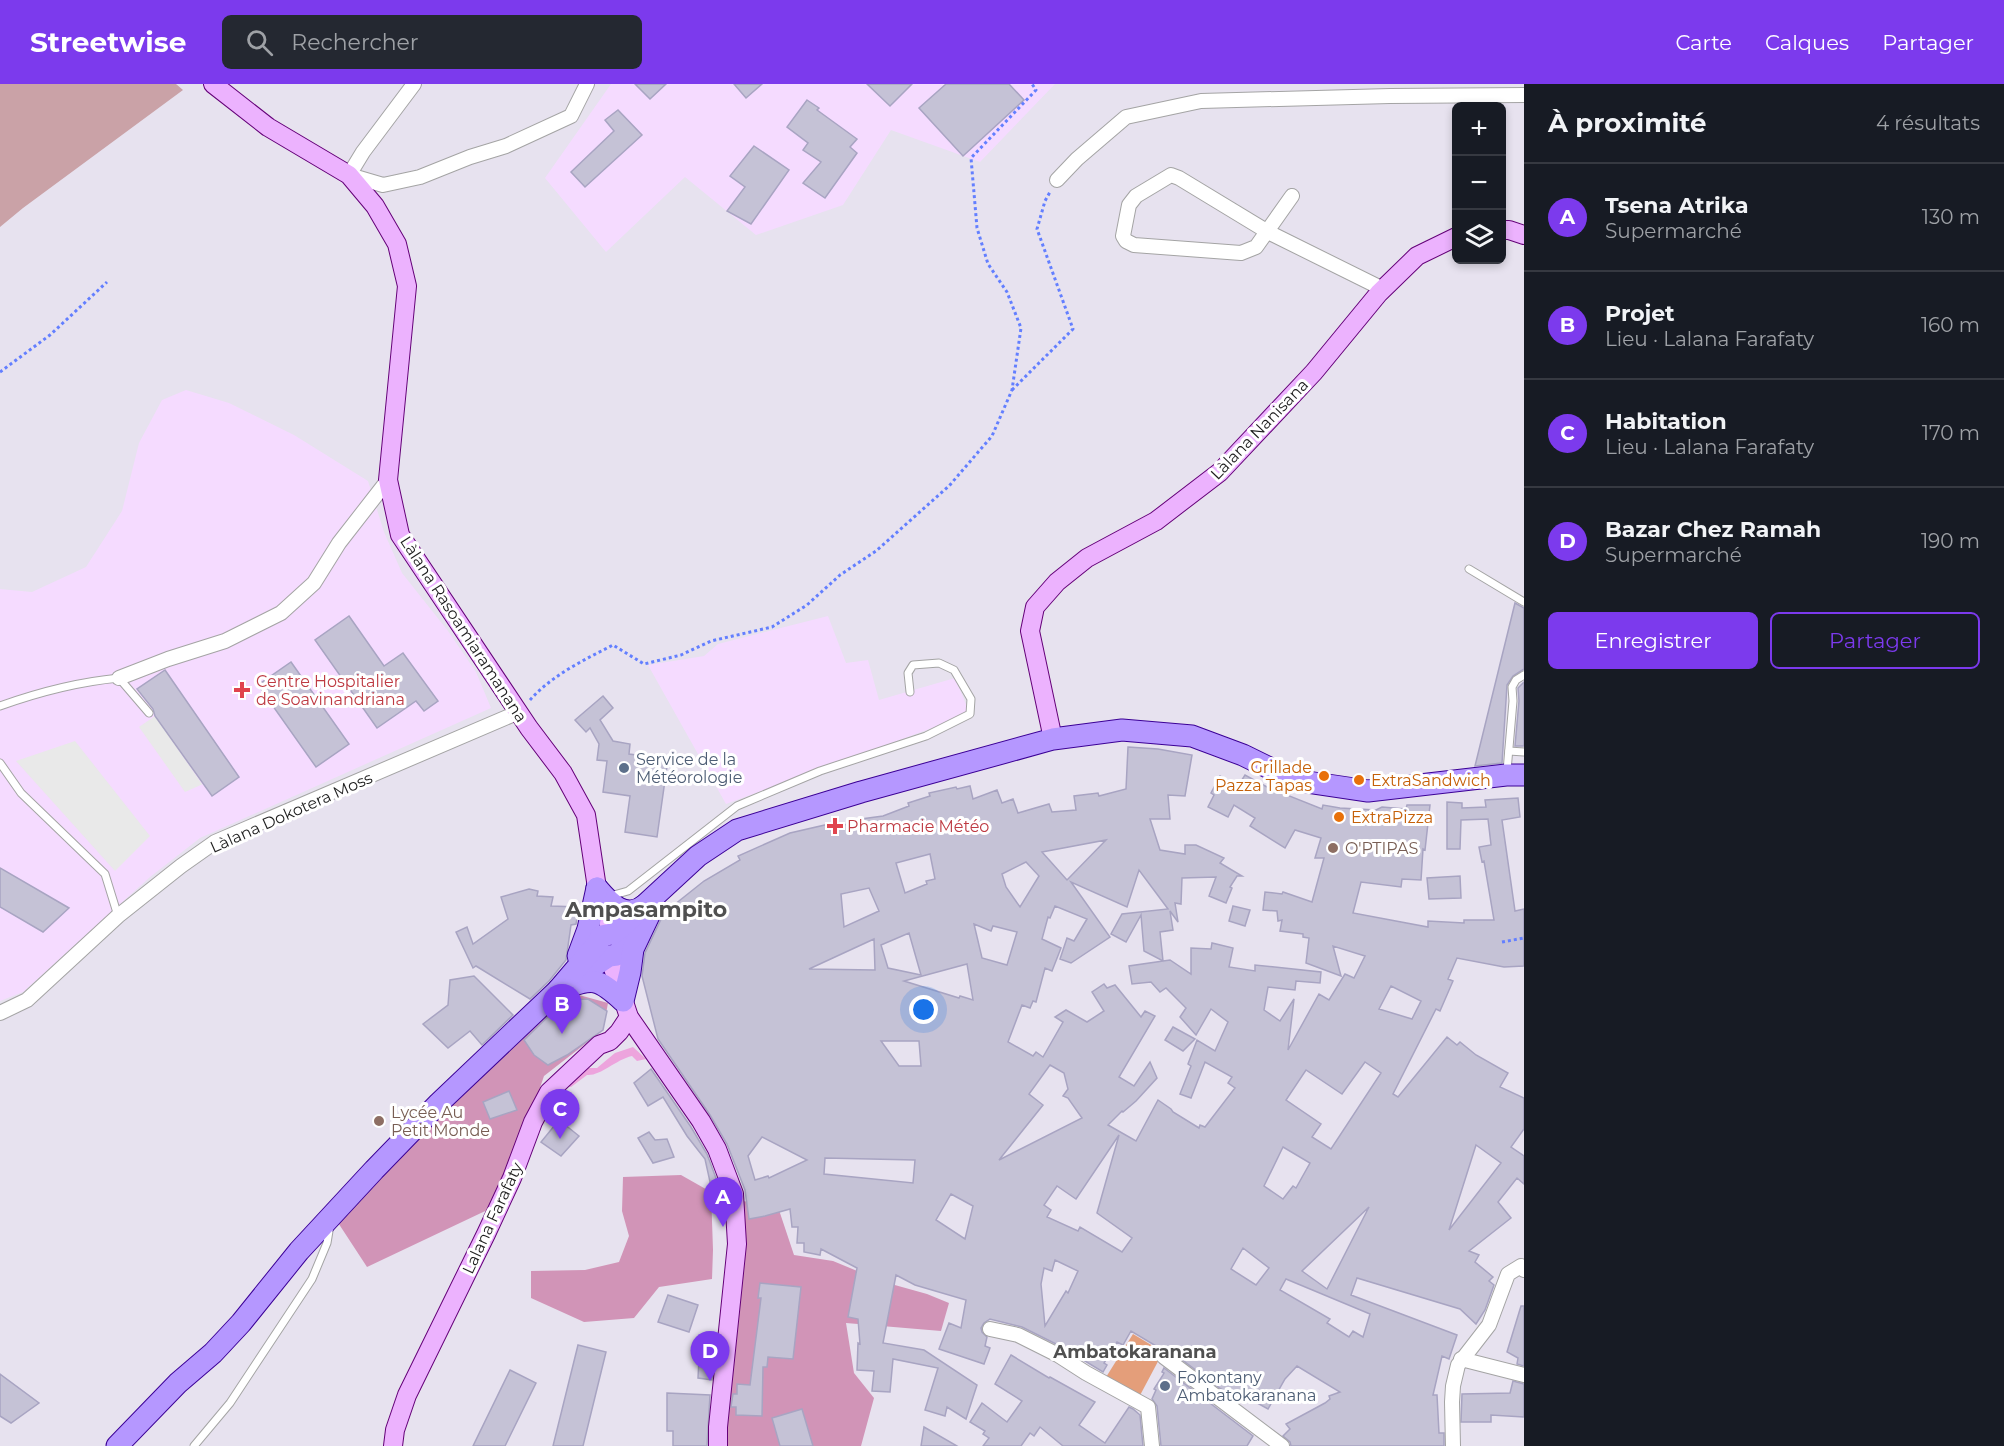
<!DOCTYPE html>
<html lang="fr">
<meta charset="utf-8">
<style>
:root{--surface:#171b24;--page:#242831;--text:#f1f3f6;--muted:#9ea1a6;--line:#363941;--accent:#7c3aed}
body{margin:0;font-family:Montserrat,sans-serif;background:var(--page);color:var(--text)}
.controls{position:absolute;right:18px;top:18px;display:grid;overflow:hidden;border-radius:9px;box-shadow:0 3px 9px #0003}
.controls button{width:54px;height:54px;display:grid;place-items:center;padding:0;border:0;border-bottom:2px solid var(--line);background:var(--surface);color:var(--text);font:30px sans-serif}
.you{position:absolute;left:924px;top:926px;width:21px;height:21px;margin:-15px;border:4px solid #fff;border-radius:50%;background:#1a73e8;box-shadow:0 0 0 9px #1a73e833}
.badge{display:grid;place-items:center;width:39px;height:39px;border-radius:50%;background:var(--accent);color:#fff;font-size:20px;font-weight:700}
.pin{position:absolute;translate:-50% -50px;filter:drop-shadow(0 2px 3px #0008)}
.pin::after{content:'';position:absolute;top:32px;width:21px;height:18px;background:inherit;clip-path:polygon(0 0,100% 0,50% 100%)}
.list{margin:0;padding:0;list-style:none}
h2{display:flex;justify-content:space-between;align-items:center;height:78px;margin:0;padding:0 24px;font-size:26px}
h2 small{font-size:20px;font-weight:400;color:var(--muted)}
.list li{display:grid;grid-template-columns:39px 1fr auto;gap:18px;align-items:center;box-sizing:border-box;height:108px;padding:0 24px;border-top:2px solid var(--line)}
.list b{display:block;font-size:22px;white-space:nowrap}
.list p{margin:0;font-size:20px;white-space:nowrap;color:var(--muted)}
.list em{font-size:20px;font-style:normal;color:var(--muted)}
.actions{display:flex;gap:12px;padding:18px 24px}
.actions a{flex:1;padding:14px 0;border:2px solid var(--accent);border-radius:9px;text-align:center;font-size:21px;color:var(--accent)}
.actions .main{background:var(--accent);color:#fff}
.icon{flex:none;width:33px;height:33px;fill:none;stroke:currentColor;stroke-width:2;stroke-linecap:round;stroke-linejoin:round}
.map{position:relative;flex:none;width:1524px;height:1362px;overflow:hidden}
header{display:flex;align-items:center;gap:36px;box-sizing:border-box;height:84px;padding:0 30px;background:var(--accent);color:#fff}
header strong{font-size:28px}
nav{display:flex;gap:33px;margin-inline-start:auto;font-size:21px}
.search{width:420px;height:54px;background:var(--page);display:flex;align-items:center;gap:15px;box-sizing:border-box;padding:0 21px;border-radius:9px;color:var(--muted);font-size:22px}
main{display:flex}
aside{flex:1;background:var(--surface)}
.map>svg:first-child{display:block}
</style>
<header>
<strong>Streetwise</strong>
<div class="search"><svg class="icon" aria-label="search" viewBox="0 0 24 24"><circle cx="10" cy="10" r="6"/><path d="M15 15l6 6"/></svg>Rechercher</div>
<nav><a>Carte</a><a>Calques</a><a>Partager</a></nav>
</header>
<main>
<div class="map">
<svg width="1524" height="1362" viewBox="0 0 1524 1362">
<rect width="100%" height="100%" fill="#e7e2ef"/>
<g fill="#f5dbff">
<path d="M611 0H1055L980 78 891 46 843 121 756 151 685 93 606 168 545 94Z"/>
<path d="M186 306 229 319 294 351 368 397 384 448 402 489 448 547 476 588 491 624 200 754 150 793 23 908 0 917V505L32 508 86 483 122 427 139 359 162 316Z"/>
<path d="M828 532 846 579 868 576 879 616 955 594 970 630 726 720 648 581 704 572 718 560Z"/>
</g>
<path fill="#eda4dd" d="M633 963 646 975 637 977 632 972C615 976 601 992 587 991L571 1003 565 1002 586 984H597L615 969Z"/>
<g fill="#d194b7">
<path d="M579 911 608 919 603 946 544 992 500 1120 367 1183 333 1131 552 923Z"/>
<path d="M681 1091 711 1108 713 1166 712 1195 659 1203 634 1234 584 1238 531 1214V1187L585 1186 619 1178 629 1152 622 1127 623 1093Z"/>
<path d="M743 1117 778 1123 794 1171 833 1177 884 1198 927 1210 949 1219 941 1247 846 1239 854 1289 874 1314 861 1362H725Z"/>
</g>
<path fill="#caa2a7" d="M0 0H176L183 6 23 124 0 143Z"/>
<path fill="#e49e7a" d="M1133 1250 1163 1268 1137 1317 1103 1298Z"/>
<g fill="#e9e9e9">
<path d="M155 632 202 700H203L185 708 139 643Z"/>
<path d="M75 657 150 752 115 787 16 677Z"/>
</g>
<g fill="#c5c2d6" stroke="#a8a4c2" stroke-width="1.5" fill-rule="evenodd">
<path d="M635 0H666L650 15Z"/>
<path d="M734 0H762L746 14Z"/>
<path d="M867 0H912L890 22Z"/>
<path d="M946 0H1009L1024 16 963 72 919 24Z"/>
<path d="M807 16 819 24 817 26 857 55 850 63 857 69 825 114 803 99 821 78 803 66 808 59 787 43Z"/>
<path d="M618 26 642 51 585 103 571 88 614 47 605 36Z"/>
<path d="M754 62 789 86 751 140 727 127 745 103 730 92Z"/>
<path d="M1515 519 1524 524V585L1513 592 1507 601 1502 679 1475 682Z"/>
<path d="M349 532 384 582 403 569 438 617 424 627 416 617 377 644 315 556Z"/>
<path d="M291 578 349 660 316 683 258 601Z"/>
<path d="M165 586 239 693 212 712 155 632 153 625 137 605Z"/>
<path d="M1524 598V662H1515L1519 617 1518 604Z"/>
<path d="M603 612 613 624 600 636 613 657 630 660 629 670 668 675 657 753 625 748 630 712 603 708 607 677 597 676 599 660 590 644 586 648 575 636Z"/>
<path d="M1128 663 1158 665 1192 671 1185 712 1168 711 1170 735H1150L1160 766 1185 770V761H1196L1224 774 1220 779 1242 792H1237L1230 803 1232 804 1226 819 1209 812 1216 793 1182 794 1181 820 1175 819 1178 838 1170 827 1173 846 1160 848 1163 877 1144 867 1141 831 1126 858 1111 850 1122 830 1168 825 1139 786 1127 823 1071 798 1110 853 1071 879 1060 875 1067 854 1074 857 1087 835 1055 822 1050 834 1048 833 1042 855 1061 864 1052 887 1045 884 1036 918 1033 917 1030 924 1022 921 1008 958 1033 972 1036 968 1043 973 1063 938 1055 933 1066 926 1087 938 1104 927 1092 908 1104 900 1107 904 1115 901 1141 933 1145 927 1155 932 1119 993 1134 1002 1150 978 1157 994 1136 1017 1123 1028 1122 1027 1108 1041 1136 1057 1158 1016 1171 1025 1173 1028 1199 1044 1200 1041 1205 1043 1235 1004 1228 999 1232 993 1205 978 1191 1014 1180 1010 1191 982 1188 980 1197 956 1215 967 1228 938 1211 925 1196 951 1180 933 1186 924 1166 904 1160 908 1151 898 1132 900 1129 882 1170 876 1191 890V864L1211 865 1212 859 1233 864 1229 883 1255 887V881L1321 888 1320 899 1296 897 1295 906 1268 903 1264 926 1280 937 1294 915 1288 966 1319 910 1329 916 1345 890 1354 894 1365 872 1333 862 1341 892 1306 879 1309 854 1303 853V850L1280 847 1282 836 1278 837 1277 827 1263 826 1265 808 1282 810 1283 808 1312 818 1324 774H1315L1321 754 1295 746 1285 764 1250 742 1255 734 1234 721 1228 733 1208 723 1214 711 1211 709 1220 692 1238 702 1245 691 1267 703 1322 725 1323 721 1340 724 1376 726 1382 723 1406 725 1407 721H1430L1425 766 1423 765 1421 796 1402 795 1401 803 1361 798 1353 829 1428 843V837L1464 839V836H1494L1484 777 1482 778 1479 763 1491 761 1488 735 1461 736 1460 765H1447V718L1462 719V724L1486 723 1485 716 1518 714 1520 733 1502 736 1515 827 1524 825V882L1504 883 1457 874 1448 895 1453 897 1440 927 1436 925 1393 1010 1398 1013 1447 953 1457 961 1460 958 1476 971 1508 989 1500 1003 1524 1014V1045L1511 1063 1524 1072V1100L1517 1094 1498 1118 1511 1134 1469 1167 1479 1171 1475 1178 1493 1193 1489 1197 1494 1201 1485 1226 1476 1240 1460 1225 1357 1194 1351 1211 1457 1251 1449 1275 1442 1272 1433 1311H1437L1439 1349H1444V1362H1291L1290 1358 1283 1352 1290 1345 1286 1340 1325 1319 1330 1315 1329 1312 1340 1308 1297 1282 1285 1295 1268 1325 1241 1310 1239 1314 1221 1305 1169 1266 1161 1265 1131 1247 1123 1261 1117 1258 1104 1279 1107 1281 1103 1288 1062 1263 1022 1243 990 1235 984 1239 981 1244 982 1248 987 1253 985 1262 990 1264 984 1280 939 1265 949 1239 961 1244 966 1216 915 1201 896 1191 883 1259 924 1266 977 1301 966 1335 947 1323 945 1332 925 1326 938 1284 893 1275 890 1308 872 1307 874 1287 857 1286 858 1259 860 1260 858 1235 848 1233 857 1184 821 1165 820 1171 804 1168V1159H797L798 1143H792L790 1125 765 1132 749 1135 745 1106 727 1060 710 1031 658 955 642 892 645 869 664 829 704 797 740 776 738 772 790 749 838 738 839 743 861 735 883 732 909 722 908 719 930 712 929 709 956 703 957 705 970 702 973 715 997 706 1002 719 1013 715 1018 729 1049 720 1052 728 1076 726 1074 712 1098 709 1099 712 1126 705ZM1106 756 1067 796 1042 768ZM930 770 935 795 926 797 927 800 905 809 896 779ZM1026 778 1039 792 1020 823 1006 803 1002 790ZM869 804 879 827 844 843 841 810ZM974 840 991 847 993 842 1017 848 1007 881 982 874ZM909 849 921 891 888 884 881 861ZM874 855 875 886 809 885ZM967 880 973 916 960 912 959 914 904 897ZM1391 902 1421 917 1412 935 1379 925ZM881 957H919L921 982H899ZM1365 978 1381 989 1331 1065 1312 1053 1321 1040 1286 1016 1306 986 1342 1010ZM1050 981 1064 989 1068 1005 1063 1012 1068 1014 1082 1034 999 1076 1043 1021 1029 1010ZM1119 1051 1097 1129 1132 1154 1122 1168 1080 1143 1078 1147 1047 1133 1051 1126 1044 1121 1057 1102 1076 1115ZM762 1053 807 1076 769 1094 768 1092 755 1096 748 1072ZM1476 1061 1501 1079 1449 1146ZM1283 1063 1310 1079 1296 1104 1293 1102 1283 1115 1264 1102ZM825 1074 915 1076 913 1099 824 1090ZM951 1110 973 1122 965 1155 936 1136ZM1369 1123 1327 1205 1302 1187ZM1243 1164 1269 1184 1256 1201 1231 1185ZM1055 1176 1078 1187 1068 1209 1066 1207 1045 1242 1041 1200 1044 1184 1052 1187ZM1286 1195 1370 1230 1363 1253 1353 1247 1349 1253 1327 1239 1330 1235 1280 1206Z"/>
<path d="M0 784 69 824 43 848 0 823Z"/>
<path d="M1460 792 1461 814 1429 815 1427 794Z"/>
<path d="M529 805 538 807 537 812 553 813 551 822 579 823 576 840 571 841 566 876 549 897 530 915 476 882 473 884 456 848 467 843 473 860 508 835 501 813Z"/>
<path d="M1233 822 1250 826 1245 842 1229 837Z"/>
<path d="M474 892 513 931 482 961 470 947 448 964 423 940 448 921 450 896Z"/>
<path d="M588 915 607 927 603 946 567 971 548 981 534 971 524 956 556 925 570 916Z"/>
<path d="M1173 943 1195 955 1183 967 1165 956Z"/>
<path d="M651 985 691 1043 707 1070 723 1113 714 1116 705 1075 687 1052 663 1013 648 1022 634 999Z"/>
<path d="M509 1007 517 1026 490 1035 483 1018Z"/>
<path d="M559 1036 579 1052 561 1072 541 1058Z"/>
<path d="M649 1048 655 1056 667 1055 674 1073 653 1079 638 1054Z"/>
<path d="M760 1199 801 1203 793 1275 768 1273 767 1283H763L762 1332 736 1331V1323H731L733 1310H737V1300L750 1301 761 1214H758Z"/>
<path d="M668 1211 698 1221 689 1248 658 1238Z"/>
<path d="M1521 1222H1524V1282L1517 1280 1518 1274 1507 1268Z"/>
<path d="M578 1261 606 1268 583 1362H553Z"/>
<path d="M1011 1271 1049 1294 1050 1293 1095 1318 1079 1341 1105 1359 1129 1323 1133 1325 1140 1331 1143 1362H1063L1040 1343 1034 1352 1030 1349 1021 1362H983L989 1354 983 1350 985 1347 970 1338 982 1319 1007 1338 1022 1317 995 1300Z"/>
<path d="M699 1275 714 1276 712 1296 698 1294Z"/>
<path d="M1164 1284 1253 1352 1247 1362H1161L1157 1322 1152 1315 1156 1306 1154 1305 1163 1291 1164 1289 1162 1288Z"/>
<path d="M510 1286 536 1299 505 1362H473Z"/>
<path d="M0 1290 39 1319 11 1339 0 1332Z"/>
<path d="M1513 1297 1524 1300V1333L1491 1331V1338H1461L1462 1310 1510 1309Z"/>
<path d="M667 1309 710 1311 707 1362H673V1347H667Z"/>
<path d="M802 1325 813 1362H780L772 1334Z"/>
<path d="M924 1343 957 1362H921Z"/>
</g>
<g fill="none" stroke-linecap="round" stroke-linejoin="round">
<g stroke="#a4a4a4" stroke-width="9">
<g id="lane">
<path d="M1469 485 1524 518"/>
<path d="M0 622C39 608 78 598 119 594L149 629"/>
<path d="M1509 667 1524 668"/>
<path d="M0 679 21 709 105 790 118 832"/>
<path d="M1507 687 1513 617 1512 603 1516 596 1524 591"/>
<path d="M610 812 628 807 737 722 820 687 926 652 970 630 971 615 954 586 939 579 913 581 908 589 910 608"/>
<path d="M194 1362 230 1319 312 1195 327 1159 330 1141"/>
</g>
</g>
<g stroke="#a4a4a4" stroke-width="16">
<g id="street">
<path d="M414 0 363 68 349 91 383 101 420 93 470 73 506 62 571 32 587 0"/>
<path d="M1057 96 1077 75 1126 33 1201 17 1390 12 1524 11"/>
<path d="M1292 112 1256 163 1241 169 1134 161 1126 157 1123 152 1129 121 1136 112 1171 91 1179 94 1268 148 1383 205"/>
<path d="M119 594 168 575 225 557 281 529 314 499 339 459 388 396"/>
<path d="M0 929 27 916 118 832 181 782 215 758 519 628"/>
<path d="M990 1245 1018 1251 1058 1271 1086 1289 1148 1323 1152 1362"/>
<path d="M1164 1273 1282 1362"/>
<path d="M1461 1275 1524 1291"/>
<path d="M1453 1362 1452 1318 1453 1302 1458 1281 1489 1241 1508 1190 1521 1182 1524 1186"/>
</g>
</g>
<g stroke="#640078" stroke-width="20">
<g id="secondary">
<path d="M213 0 268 43 349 91 375 122 397 160 407 202 388 396 400 451 529 644 563 689 586 731 597 804V819"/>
<path d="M1502 146H1509L1524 151"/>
<path d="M1053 655 1030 547 1035 523 1057 498 1087 474 1156 437 1220 388 1314 288 1379 209 1417 172 1456 153"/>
<path d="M598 806 612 850"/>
<path d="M609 872 629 933 701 1037 717 1065 734 1110 737 1160 718 1343V1362"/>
<path d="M393 1362 395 1346 407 1311 486 1150 512 1094 533 1038 549 1008 599 961 610 957 619 948 629 933"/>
</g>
</g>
<g stroke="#3b0096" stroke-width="23">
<g id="primary">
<path d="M597 804C609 818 625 837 645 821"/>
<path d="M578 872 588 845 597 804"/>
<path d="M579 892 609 872 617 871 634 847"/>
<path d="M558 906C592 895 595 891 623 917L630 888 633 865 654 821"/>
<path d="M117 1362 178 1299 213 1269 241 1239 299 1167 374 1086 439 1019 558 906 598 859 601 852 612 850 620 844 698 772 737 746 861 708 1053 655 1122 646 1192 652 1243 671 1294 696 1368 707 1506 691H1524"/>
</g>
</g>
<g stroke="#637fff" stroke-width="3" stroke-dasharray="3 3" stroke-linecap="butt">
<path d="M0 288 50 251 107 198"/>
<path d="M1012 306 1073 245 1037 145 1045 117 1050 108"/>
<path d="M530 616C552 591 584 576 613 561L644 580 681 571 711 557 772 543 807 521 840 491 876 467 949 402 992 352 1012 306 1021 244 1007 208 988 180 977 144 971 74 1036 6 1032 0"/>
<path d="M1502 858 1524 854"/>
</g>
<use href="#lane" stroke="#fff" stroke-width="7"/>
<use href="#street" stroke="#fff" stroke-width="14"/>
<use href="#secondary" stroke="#ecb2fe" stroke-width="18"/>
<use href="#primary" stroke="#b597ff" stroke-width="21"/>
</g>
<g fill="#e0444e" stroke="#fff" stroke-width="2">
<path d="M239 597h6v6h6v6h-6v6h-6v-6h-6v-6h6z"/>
<path d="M832 733h6v6h6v6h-6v6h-6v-6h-6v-6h6z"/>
</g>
<g fill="#5c6f8a" stroke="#fff" stroke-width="2">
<circle cx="624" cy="684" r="6"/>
<circle cx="1165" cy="1302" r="6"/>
</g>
<g fill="#e8710a" stroke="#fff" stroke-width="2">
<circle cx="1324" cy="692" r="6"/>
<circle cx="1359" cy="696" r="6"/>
<circle cx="1339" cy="733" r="6"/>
</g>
<g fill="#8d6e63" stroke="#fff" stroke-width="2">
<circle cx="1333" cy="764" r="6"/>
<circle cx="379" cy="1037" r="6"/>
</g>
<g text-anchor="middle" stroke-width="6" stroke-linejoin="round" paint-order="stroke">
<g font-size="16" fill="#1d1d1d" stroke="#fff">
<text transform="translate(1259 345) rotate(-46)" y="6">Làlana Nanisana</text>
<text transform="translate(464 545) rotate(57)" y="6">Làlana Rasoamiaramanana</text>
<text transform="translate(291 728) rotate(-24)" y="6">Làlana Dokotera Moss</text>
<text transform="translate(492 1134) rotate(-65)" y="6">Lalana Farafaty</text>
</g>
<g font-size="16" fill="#be3a42" stroke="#fff" text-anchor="start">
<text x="256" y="603">Centre Hospitalier<tspan x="256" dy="18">de Soavinandriana</tspan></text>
<text x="847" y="748">Pharmacie Météo</text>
</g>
<g font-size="16" fill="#4e5e75" stroke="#fff" text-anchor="start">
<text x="636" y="681">Service de la<tspan x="636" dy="18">Météorologie</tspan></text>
<text x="1177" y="1299">Fokontany<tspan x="1177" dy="18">Ambatokaranana</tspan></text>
</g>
<g font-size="16" fill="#c56008" stroke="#fff" text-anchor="start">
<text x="1312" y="689" text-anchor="end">Grillade<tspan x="1312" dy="18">Pazza Tapas</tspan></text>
<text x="1371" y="702">ExtraSandwich</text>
<text x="1351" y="739">ExtraPizza</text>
</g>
<g font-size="16" fill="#785e54" stroke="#fff" text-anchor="start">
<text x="1345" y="770">O'PTIPAS</text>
<text x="391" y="1034">Lycée Au<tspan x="391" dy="18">Petit Monde</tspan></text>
</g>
<g font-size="18" font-weight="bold" fill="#505050" stroke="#fff">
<text x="1135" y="1274">Ambatokaranana</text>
</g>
<g font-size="22" font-weight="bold" fill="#505050" stroke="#fff">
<text x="646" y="833">Ampasampito</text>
</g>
</g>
</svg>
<div class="controls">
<button>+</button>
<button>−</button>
<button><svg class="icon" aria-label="layers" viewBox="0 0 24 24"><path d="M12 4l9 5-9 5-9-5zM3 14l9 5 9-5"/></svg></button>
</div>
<div class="you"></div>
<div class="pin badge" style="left:723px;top:1143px">A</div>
<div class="pin badge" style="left:562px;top:950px">B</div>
<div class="pin badge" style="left:560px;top:1055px">C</div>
<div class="pin badge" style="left:710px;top:1297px">D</div>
</div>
<aside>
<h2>À proximité<small>4 résultats</small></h2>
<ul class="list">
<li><span class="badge">A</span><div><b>Tsena Atrika</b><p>Supermarché</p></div><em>130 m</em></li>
<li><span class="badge">B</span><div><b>Projet</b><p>Lieu · Lalana Farafaty</p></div><em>160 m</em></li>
<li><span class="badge">C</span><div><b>Habitation</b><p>Lieu · Lalana Farafaty</p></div><em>170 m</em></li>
<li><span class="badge">D</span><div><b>Bazar Chez Ramah</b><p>Supermarché</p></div><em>190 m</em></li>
</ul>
<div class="actions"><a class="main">Enregistrer</a><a>Partager</a></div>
</aside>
</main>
